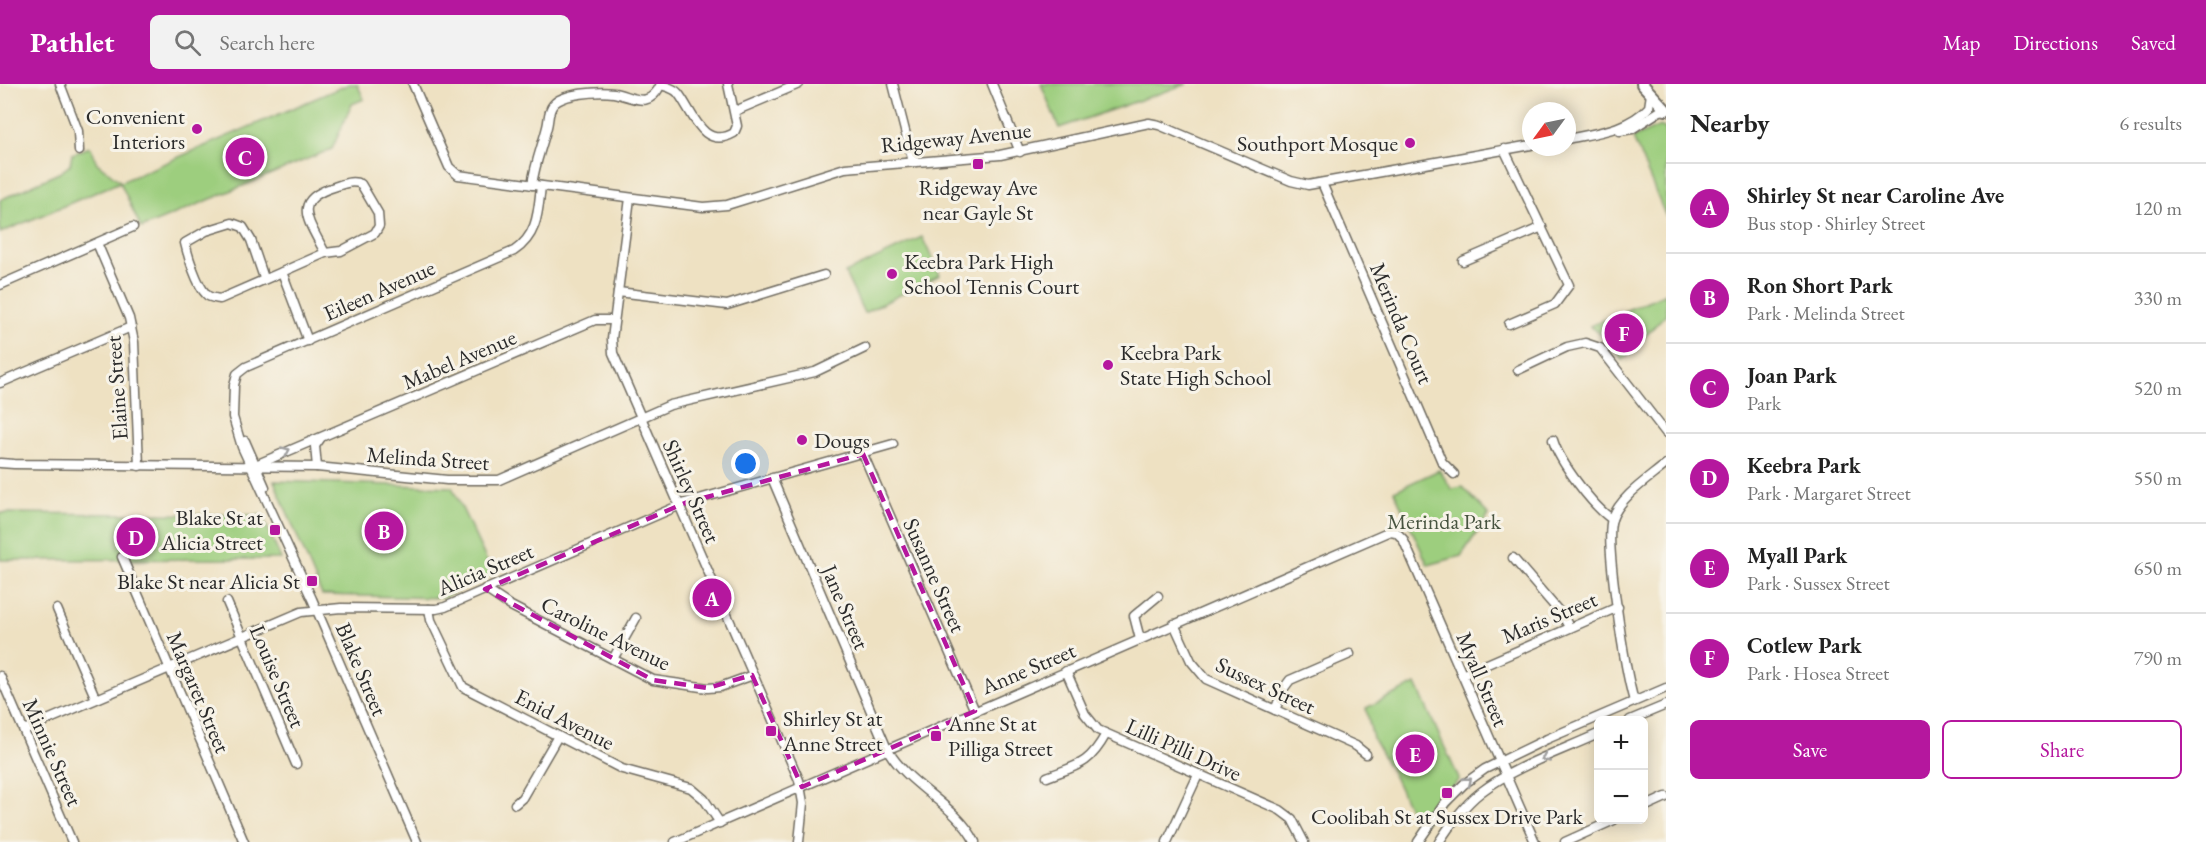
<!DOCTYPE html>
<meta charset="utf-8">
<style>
:root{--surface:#fff;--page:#f2f2f2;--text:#222;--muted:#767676;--line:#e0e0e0;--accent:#b5179e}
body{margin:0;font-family:"EB Garamond",serif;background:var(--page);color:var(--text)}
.controls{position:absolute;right:18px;bottom:18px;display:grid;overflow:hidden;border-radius:9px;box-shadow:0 3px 15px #0003}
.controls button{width:54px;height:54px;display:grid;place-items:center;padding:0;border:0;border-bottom:2px solid var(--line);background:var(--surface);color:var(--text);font:30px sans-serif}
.compass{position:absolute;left:1522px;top:18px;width:54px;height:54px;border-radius:50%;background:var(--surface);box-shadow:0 3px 15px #0003;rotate:237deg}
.you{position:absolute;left:746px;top:380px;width:21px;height:21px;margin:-15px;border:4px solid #fff;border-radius:50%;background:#1a73e8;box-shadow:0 0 0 9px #1a73e833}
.badge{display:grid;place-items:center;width:39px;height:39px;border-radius:50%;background:var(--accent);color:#fff;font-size:20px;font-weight:700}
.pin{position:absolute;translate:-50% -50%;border:3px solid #fff;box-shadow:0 2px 6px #0006}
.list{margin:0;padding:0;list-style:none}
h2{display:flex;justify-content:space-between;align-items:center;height:78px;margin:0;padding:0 24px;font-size:26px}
h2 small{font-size:20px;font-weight:400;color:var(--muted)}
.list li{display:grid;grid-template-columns:39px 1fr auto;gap:18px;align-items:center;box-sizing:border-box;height:90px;padding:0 24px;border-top:2px solid var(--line)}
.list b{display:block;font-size:22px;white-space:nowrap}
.list p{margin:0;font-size:20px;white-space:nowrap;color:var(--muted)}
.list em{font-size:20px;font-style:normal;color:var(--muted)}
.actions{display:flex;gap:12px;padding:18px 24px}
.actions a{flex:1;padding:14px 0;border:2px solid var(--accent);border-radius:9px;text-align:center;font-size:21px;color:var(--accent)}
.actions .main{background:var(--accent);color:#fff}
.icon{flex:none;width:33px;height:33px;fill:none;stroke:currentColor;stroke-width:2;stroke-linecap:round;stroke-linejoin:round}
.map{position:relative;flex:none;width:1666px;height:758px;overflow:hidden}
header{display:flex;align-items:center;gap:36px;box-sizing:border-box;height:84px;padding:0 30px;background:var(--accent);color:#fff}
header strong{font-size:28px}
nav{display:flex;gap:33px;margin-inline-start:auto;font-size:21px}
.search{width:420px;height:54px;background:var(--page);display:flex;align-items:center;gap:15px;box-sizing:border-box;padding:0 21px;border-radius:9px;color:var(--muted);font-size:22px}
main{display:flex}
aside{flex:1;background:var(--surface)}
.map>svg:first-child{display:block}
</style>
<header>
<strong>Pathlet</strong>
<div class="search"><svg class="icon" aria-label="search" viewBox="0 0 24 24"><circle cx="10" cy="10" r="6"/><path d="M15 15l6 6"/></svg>Search here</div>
<nav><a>Map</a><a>Directions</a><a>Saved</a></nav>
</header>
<main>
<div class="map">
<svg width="1666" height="758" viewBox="0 0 1666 758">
<rect width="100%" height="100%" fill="#f7f3e8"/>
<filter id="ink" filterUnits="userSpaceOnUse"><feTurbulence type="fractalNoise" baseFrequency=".0167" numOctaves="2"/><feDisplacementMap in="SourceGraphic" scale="12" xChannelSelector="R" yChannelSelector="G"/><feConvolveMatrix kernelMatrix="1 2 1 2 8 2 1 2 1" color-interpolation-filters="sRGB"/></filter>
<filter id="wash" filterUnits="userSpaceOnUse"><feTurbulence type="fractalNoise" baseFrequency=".008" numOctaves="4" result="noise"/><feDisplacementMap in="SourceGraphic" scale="24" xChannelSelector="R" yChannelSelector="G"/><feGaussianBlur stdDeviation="1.35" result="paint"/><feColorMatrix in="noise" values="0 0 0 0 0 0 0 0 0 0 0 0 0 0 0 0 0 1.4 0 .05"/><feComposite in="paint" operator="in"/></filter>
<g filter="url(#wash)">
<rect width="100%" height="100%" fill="#eee1c2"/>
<g fill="#9dce7e" stroke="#647c54" stroke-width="1.5">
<path d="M349 0H357L364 15 352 20 332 65 141 144 120 98 0 149V116L61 88 70 81 72 70 90 63 97 79 121 98Z"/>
<path d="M1041 0H1187L1059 44Z"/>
<path d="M1660 42 1666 45V133L1633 54Z"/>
<path d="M922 153 940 191 864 229 845 189Z"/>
<path d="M1666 209V230L1623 276 1608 256 1590 242Z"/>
<path d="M1439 386 1452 405 1462 403 1489 431 1461 472 1428 481 1394 407Z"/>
<path d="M274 397 452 403 493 490 443 514 322 511Z"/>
<path d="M0 429 262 431 281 475 0 476Z"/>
<path d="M1416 600 1459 695 1419 746 1391 686 1373 655 1366 624Z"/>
</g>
</g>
<g filter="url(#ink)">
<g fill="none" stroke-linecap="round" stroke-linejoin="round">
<g stroke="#6f6b60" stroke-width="11">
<g id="minor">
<path d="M60 0 78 47 79 67"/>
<path d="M413 0 449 83 458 91 703 123 727 121 845 84 1000 71 1149 39 1159 41 1291 97 1308 101 1531 61"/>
<path d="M893 0 913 78"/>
<path d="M992 0 1020 68"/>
<path d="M661 1C667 3 674 4 678 9 692 26 702 67 734 49L737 42 728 0"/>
<path d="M735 27 799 0"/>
<path d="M1620 47 1632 45 1660 27 1665 26"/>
<path d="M1567 55C1596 49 1628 46 1649 23L1651 10"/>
<path d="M1504 65 1569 201 1555 220 1509 240"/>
<path d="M1322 99 1442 378 1454 390"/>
<path d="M532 101C535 79 542 63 547 43 549 36 548 27 553 21 562 9 599 7 614 9 634 13 649 26 661 0"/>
<path d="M630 114 612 255 613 269 799 696 803 719 799 758"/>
<path d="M97 159 129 234 134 258 139 382"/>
<path d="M1463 177 1542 143"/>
<path d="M264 194 251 156 243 143 232 139 206 147 185 159C188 172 197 201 206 210 209 214 215 214 220 215L282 188"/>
<path d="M0 201 133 143"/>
<path d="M618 208 727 221 824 191"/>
<path d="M308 257 282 188 325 169 341 167 375 149 379 142 378 129 361 100C351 96 344 100 334 103 289 117 310 138 325 169"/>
<path d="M1518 286 1567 263 1585 259 1600 264 1666 349"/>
<path d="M0 299 131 243"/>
<path d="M1553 356C1559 377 1593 423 1612 435"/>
<path d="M245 357 265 403"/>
<path d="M863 370 975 627"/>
<path d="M0 379 14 380 317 383 447 396H499L670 321 815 288 865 264"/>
<path d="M258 380 595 236H614"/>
<path d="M317 383 315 362 320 355"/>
<path d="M772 394 887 665C909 703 956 720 975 758"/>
<path d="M122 473 244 758"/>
<path d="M1513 474 1563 532 1569 543"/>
<path d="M485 505 509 521 653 596 708 604 720 603 753 591"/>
<path d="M227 518 296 680"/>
<path d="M57 525 96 615"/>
<path d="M429 525 431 536 463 603 622 685 691 704 704 715 720 739"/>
<path d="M1174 540 1191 577 1206 595 1356 662 1366 670"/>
<path d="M1140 555 1134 532 1158 512"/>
<path d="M613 575 636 534"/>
<path d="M1066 587 1085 630 1098 646 1280 726 1292 735 1304 758"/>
<path d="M1462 591 1618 523"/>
<path d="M0 592 72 758"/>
<path d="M1634 617C1626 590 1604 458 1612 435 1621 412 1647 396 1666 380"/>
<path d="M1275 626 1284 604 1290 596 1350 570"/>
<path d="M1630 636 1666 621"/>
<path d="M24 646 301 528 341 524 436 525 445 523 685 419 893 360"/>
<path d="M1047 693C1078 681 1089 681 1106 650"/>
<path d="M515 720 522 714 558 652"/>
<path d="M1644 723 1666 713"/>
<path d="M417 758 312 515 242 363 233 333 234 301 237 290 246 283 514 167C538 151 538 128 541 102"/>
<path d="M675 758 1390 447 1396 448 1403 455 1535 758"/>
<path d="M1167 758 1198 691"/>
<path d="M1418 758 1445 719 1464 700 1485 685 1547 655 1666 604"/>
<path d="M1439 758C1451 740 1463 722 1481 708 1513 683 1561 667 1598 650"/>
<path d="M1565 758 1614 736"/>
</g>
</g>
<g stroke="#6f6b60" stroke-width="14">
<path id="major" d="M1642 0 1666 26"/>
</g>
<use href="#minor" stroke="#fff" stroke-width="8"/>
<use href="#major" stroke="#fff" stroke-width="10"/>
</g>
<defs><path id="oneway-chevron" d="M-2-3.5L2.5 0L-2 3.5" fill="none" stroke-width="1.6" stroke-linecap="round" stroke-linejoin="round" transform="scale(1.5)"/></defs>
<g stroke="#a0a0a0">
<use href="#oneway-chevron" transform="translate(286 367) rotate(-24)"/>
<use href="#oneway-chevron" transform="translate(1545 674) rotate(156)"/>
<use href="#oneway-chevron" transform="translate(1468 697) rotate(-39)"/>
</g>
</g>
<path fill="none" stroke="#b5179e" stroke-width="4.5" stroke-dasharray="12 8" stroke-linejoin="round" d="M863 370 975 627 802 703 752 591 708 604 653 596 485 505 685 419Z"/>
<g fill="#b5179e" stroke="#f7f3e8" stroke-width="2">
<circle cx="197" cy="45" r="6"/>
<circle cx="1410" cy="59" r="6"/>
<rect x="972" y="74" width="12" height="12" rx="3"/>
<circle cx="892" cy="190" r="6"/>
<circle cx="1108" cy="281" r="6"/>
<circle cx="802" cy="356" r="6"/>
<rect x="269" y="440" width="12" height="12" rx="3"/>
<rect x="306" y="491" width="12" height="12" rx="3"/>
<rect x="765" y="641" width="12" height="12" rx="3"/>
<rect x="930" y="646" width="12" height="12" rx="3"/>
<rect x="1441" y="703" width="12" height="12" rx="3"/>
</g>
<g text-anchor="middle" stroke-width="6" stroke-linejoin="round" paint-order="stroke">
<g font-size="22" fill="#2b2b2b" stroke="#f7f3e8" text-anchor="start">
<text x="185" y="40" text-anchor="end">Convenient<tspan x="185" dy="25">Interiors</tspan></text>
<text x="1398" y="67" text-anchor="end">Southport Mosque</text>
<text x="978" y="111" text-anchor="middle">Ridgeway Ave<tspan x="978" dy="25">near Gayle St</tspan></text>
<text x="904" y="185">Keebra Park High<tspan x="904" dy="25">School Tennis Court</tspan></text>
<text x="1120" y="276">Keebra Park<tspan x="1120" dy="25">State High School</tspan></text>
<text x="814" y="364">Dougs</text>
<text x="263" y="441" text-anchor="end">Blake St at<tspan x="263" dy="25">Alicia Street</tspan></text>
<text x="300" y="505" text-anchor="end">Blake St near Alicia St</text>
<text x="783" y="642">Shirley St at<tspan x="783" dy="25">Anne Street</tspan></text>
<text x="948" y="647">Anne St at<tspan x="948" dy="25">Pilliga Street</tspan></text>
<text x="1447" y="740" text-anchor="middle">Coolibah St at Sussex Drive Park</text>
</g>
<g font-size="22" fill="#2b2b2b" stroke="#f7f3e8">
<text transform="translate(956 53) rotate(-6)" y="8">Ridgeway Avenue</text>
<text transform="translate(379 206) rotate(-24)" y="8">Eileen Avenue</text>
<text transform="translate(1402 239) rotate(67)" y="8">Merinda Court</text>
<text transform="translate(459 275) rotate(-23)" y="8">Mabel Avenue</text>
<text transform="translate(116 304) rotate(-94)" y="8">Elaine Street</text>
<text transform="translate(428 374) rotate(4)" y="8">Melinda Street</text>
<text transform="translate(692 407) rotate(66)" y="8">Shirley Street</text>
<text transform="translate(485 485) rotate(-23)" y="8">Alicia Street</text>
<text transform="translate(935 491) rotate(66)" y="8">Susanne Street</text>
<text transform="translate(846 523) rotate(67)" y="8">Jane Street</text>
<text transform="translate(1549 533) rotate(-23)" y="8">Maris Street</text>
<text transform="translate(606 549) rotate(26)" y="8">Caroline Avenue</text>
<text transform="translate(1028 584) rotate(-23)" y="8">Anne Street</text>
<text transform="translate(362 585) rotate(67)" y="8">Blake Street</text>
<text transform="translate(278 592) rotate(67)" y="8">Louise Street</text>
<text transform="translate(1483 595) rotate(67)" y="8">Myall Street</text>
<text transform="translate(1266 601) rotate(25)" y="8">Sussex Street</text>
<text transform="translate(199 608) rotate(67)" y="8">Margaret Street</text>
<text transform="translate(565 635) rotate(27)" y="8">Enid Avenue</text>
<text transform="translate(1184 665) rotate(24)" y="8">Lilli Pilli Drive</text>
<text transform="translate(53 668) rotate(66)" y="8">Minnie Street</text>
</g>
<g font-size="22" fill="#485440" stroke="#f7f3e8">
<text x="1444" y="445">Merinda Park</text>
</g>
</g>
</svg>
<div class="controls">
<button>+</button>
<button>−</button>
</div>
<svg class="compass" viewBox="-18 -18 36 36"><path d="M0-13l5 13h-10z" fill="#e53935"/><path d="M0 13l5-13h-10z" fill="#767676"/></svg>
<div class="you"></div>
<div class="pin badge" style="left:712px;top:514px">A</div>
<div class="pin badge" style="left:384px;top:447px">B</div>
<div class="pin badge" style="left:245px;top:73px">C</div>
<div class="pin badge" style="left:136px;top:453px">D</div>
<div class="pin badge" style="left:1415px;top:670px">E</div>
<div class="pin badge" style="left:1624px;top:249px">F</div>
</div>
<aside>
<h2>Nearby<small>6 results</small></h2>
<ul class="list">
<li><span class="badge">A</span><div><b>Shirley St near Caroline Ave</b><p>Bus stop · Shirley Street</p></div><em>120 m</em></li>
<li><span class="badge">B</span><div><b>Ron Short Park</b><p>Park · Melinda Street</p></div><em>330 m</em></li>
<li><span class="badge">C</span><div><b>Joan Park</b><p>Park</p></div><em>520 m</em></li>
<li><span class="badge">D</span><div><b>Keebra Park</b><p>Park · Margaret Street</p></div><em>550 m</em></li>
<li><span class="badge">E</span><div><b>Myall Park</b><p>Park · Sussex Street</p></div><em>650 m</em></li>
<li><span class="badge">F</span><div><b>Cotlew Park</b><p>Park · Hosea Street</p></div><em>790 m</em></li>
</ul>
<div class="actions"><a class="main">Save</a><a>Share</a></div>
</aside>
</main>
